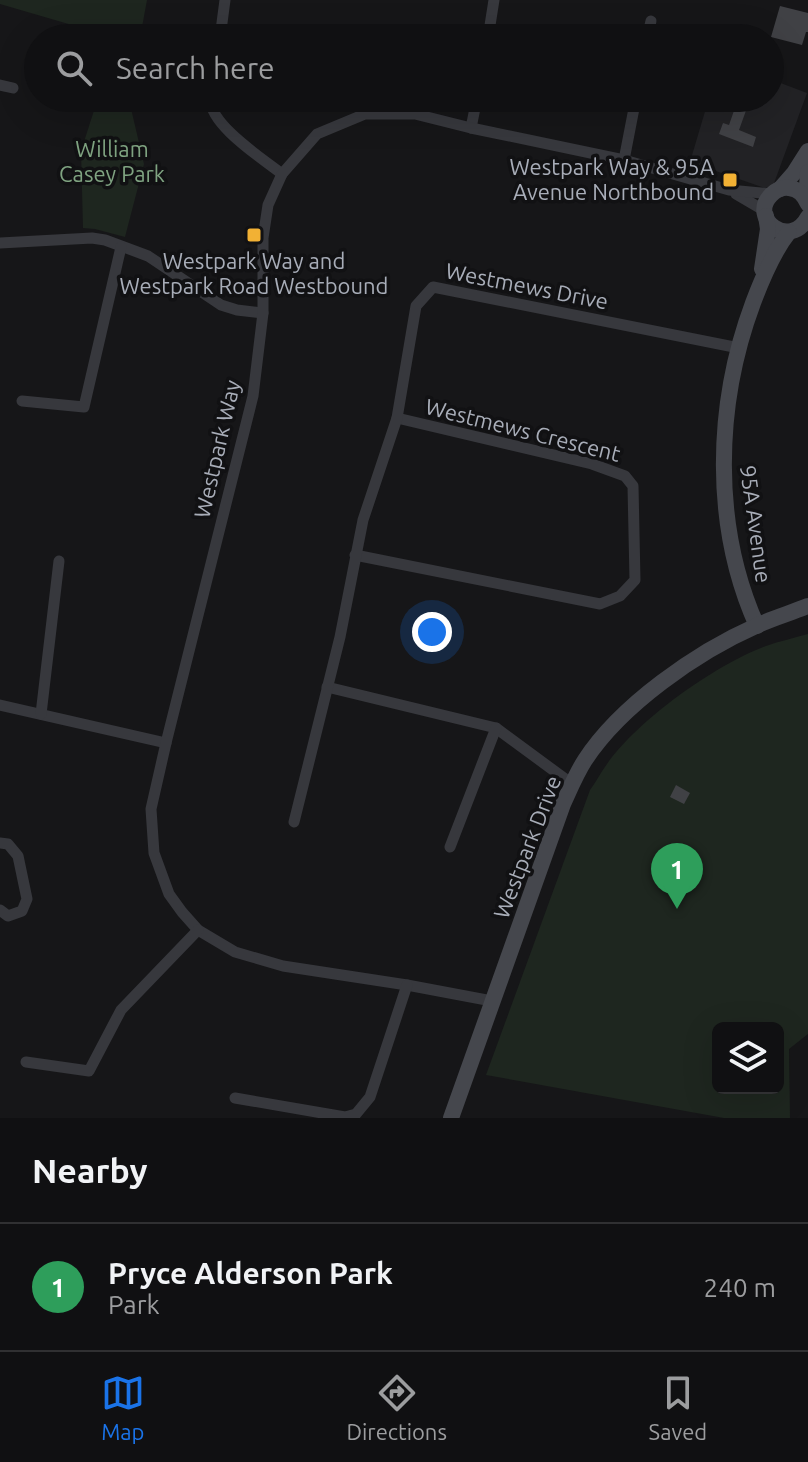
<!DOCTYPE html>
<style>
:root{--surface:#101012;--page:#1e1e20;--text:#f1f3f6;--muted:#9c9d9f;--line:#303032;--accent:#1a73e8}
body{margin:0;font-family:Ubuntu,sans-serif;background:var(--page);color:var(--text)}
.controls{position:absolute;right:24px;bottom:24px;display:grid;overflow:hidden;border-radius:12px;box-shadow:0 8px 32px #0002}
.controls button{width:72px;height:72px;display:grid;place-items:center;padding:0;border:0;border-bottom:2px solid var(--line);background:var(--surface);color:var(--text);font:40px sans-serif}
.you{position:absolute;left:432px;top:632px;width:28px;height:28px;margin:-20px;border:6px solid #fff;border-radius:50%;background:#1a73e8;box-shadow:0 0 0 12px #1a73e833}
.badge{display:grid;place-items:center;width:52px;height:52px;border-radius:50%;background:var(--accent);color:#fff;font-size:26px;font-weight:700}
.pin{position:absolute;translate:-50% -66px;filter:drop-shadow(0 2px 4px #0008)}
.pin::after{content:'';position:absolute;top:42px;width:28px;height:24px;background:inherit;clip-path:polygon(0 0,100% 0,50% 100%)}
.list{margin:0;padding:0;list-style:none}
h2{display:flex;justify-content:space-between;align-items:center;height:104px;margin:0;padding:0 32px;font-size:34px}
h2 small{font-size:26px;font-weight:400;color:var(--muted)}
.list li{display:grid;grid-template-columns:52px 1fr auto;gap:24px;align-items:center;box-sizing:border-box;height:128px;padding:0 32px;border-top:2px solid var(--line)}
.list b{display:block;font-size:30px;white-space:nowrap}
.list p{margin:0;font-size:26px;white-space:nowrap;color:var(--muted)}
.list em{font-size:26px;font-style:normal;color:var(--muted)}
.icon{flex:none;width:44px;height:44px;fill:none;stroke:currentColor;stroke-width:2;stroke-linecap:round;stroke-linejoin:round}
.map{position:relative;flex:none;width:808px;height:1118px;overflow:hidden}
.search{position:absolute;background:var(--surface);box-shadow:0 8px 32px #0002;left:24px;right:24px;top:24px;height:88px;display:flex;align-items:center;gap:20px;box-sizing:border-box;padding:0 28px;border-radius:44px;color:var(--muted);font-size:30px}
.sheet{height:232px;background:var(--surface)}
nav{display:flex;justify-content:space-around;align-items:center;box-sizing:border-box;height:112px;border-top:2px solid var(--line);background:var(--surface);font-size:22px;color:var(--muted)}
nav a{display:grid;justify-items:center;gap:4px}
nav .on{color:var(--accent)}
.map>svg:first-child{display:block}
</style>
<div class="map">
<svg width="808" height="1118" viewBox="0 0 808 1118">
<rect width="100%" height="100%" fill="#161618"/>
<path fill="#222225" d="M770 79 807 93 773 186 765 188 690 162 709 98H770Z"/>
<g fill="#1e261f" fill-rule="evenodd">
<path d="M0 0H147L140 38H83L72 25 0 4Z"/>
<path d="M98 98H193L191 104 129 100 144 164 125 237 95 229 83 228 81 151Z"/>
<path d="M808 634V1034L789 1049 790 1118H724L486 1075 590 790C596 782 601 772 607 764 639 719 715 665 766 646 780 641 794 638 808 634ZM718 1028H778V1088H718Z"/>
</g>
<g fill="#404145">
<path d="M780 6 808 13V32H806L802 45 771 37Z"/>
<path d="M733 98H761L758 107 748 105 739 130 756 137 753 147 719 134 723 123 729 125 737 102 733 101Z"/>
<path d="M676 785 690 793 684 804 670 797Z"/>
</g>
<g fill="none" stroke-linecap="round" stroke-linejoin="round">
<g stroke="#37383d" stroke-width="11">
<path d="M220 38 225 0"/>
<path d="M488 38 494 0"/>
<path d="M647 38 651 21"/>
<path d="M0 85 13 88"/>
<path d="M211 98C207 123 263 159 282 174"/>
<path d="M471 128 477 98"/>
<path d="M624 160 636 98"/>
<path d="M736 194 765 211"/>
<path d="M0 243 92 238 105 240 148 256 221 305 237 310 263 313"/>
<path d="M22 401 84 407 121 247"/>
<path d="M355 555 600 604 620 596 635 580 633 486 625 476 592 464 397 418"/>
<path d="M327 687 496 728 572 784"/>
<path d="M0 705 166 743"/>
<path d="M41 714 59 561"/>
<path d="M294 822 340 637 363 520 397 418 416 306 433 287 739 348"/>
<path d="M0 843 8 844 18 856 27 899 22 911 8 916 0 910"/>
<path d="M450 847 496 728"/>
<path d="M492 1001 407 985 283 966 235 952 198 930 182 912 169 894 154 853 151 809 166 743 253 396 263 313V238L268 205 282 174 317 134 365 114H415L471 128 624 160 729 190 772 194"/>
<path d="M26 1062 89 1071 121 1010 198 930"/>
<path d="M235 1098 345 1117 356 1114 370 1097 407 985"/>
</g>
<g stroke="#45474d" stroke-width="16">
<path d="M780 189 794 173 808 151"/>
<path d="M806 199 808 172"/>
<path d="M808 204C804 195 799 189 789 188 782 187 776 190 771 195 748 218 790 251 808 217"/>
<path d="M762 269 768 229 766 216"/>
<path d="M757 626C712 526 715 405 753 303 762 279 773 252 789 232"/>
<path d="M451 1118 563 804C570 789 576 774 585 760 621 705 697 652 756 626 773 618 791 613 808 606"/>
</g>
</g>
<g fill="#f2b134" stroke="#111113" stroke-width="3">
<rect x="722" y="172" width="16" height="16" rx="4"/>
<rect x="246" y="227" width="16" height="16" rx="4"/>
</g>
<g text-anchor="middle" stroke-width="7" stroke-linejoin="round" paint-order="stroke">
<g font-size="22" fill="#7fa381" stroke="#111113">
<text x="112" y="157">William<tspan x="112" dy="25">Casey Park</tspan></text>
</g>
<g font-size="22" fill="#a8adb8" stroke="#111113" text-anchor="end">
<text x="714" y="175">Westpark Way &amp; 95A<tspan x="714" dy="25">Avenue Northbound</tspan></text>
<text x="254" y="269" text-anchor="middle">Westpark Way and<tspan x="254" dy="25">Westpark Road Westbound</tspan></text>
</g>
<g font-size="22" fill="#a8adb8" stroke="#111113">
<text transform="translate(527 286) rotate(11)" y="8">Westmews Drive</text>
<text transform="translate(523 430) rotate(14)" y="8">Westmews Crescent</text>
<text transform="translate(217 449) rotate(-77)" y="8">Westpark Way</text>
<text transform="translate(756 524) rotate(82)" y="8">95A Avenue</text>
<text transform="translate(527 847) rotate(-69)" y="8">Westpark Drive</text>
</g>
</g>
</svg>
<div class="controls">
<button><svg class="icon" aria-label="layers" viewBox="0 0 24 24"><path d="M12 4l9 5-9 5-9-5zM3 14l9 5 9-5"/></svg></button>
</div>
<div class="you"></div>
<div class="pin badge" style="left:677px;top:909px;background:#2e9e5b">1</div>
<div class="search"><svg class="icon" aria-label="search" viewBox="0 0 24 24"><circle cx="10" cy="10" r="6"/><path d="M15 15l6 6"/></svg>Search here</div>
</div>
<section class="sheet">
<h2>Nearby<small></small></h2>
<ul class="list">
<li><span class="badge" style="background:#2e9e5b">1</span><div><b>Pryce Alderson Park</b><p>Park</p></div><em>240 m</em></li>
</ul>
</section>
<nav>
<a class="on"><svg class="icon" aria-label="map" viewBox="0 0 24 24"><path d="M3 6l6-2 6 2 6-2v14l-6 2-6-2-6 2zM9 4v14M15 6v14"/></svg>Map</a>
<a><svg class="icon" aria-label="directions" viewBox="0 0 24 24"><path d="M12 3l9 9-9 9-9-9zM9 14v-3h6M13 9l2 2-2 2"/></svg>Directions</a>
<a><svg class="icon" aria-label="saved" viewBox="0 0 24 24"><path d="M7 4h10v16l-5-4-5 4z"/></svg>Saved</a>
</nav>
